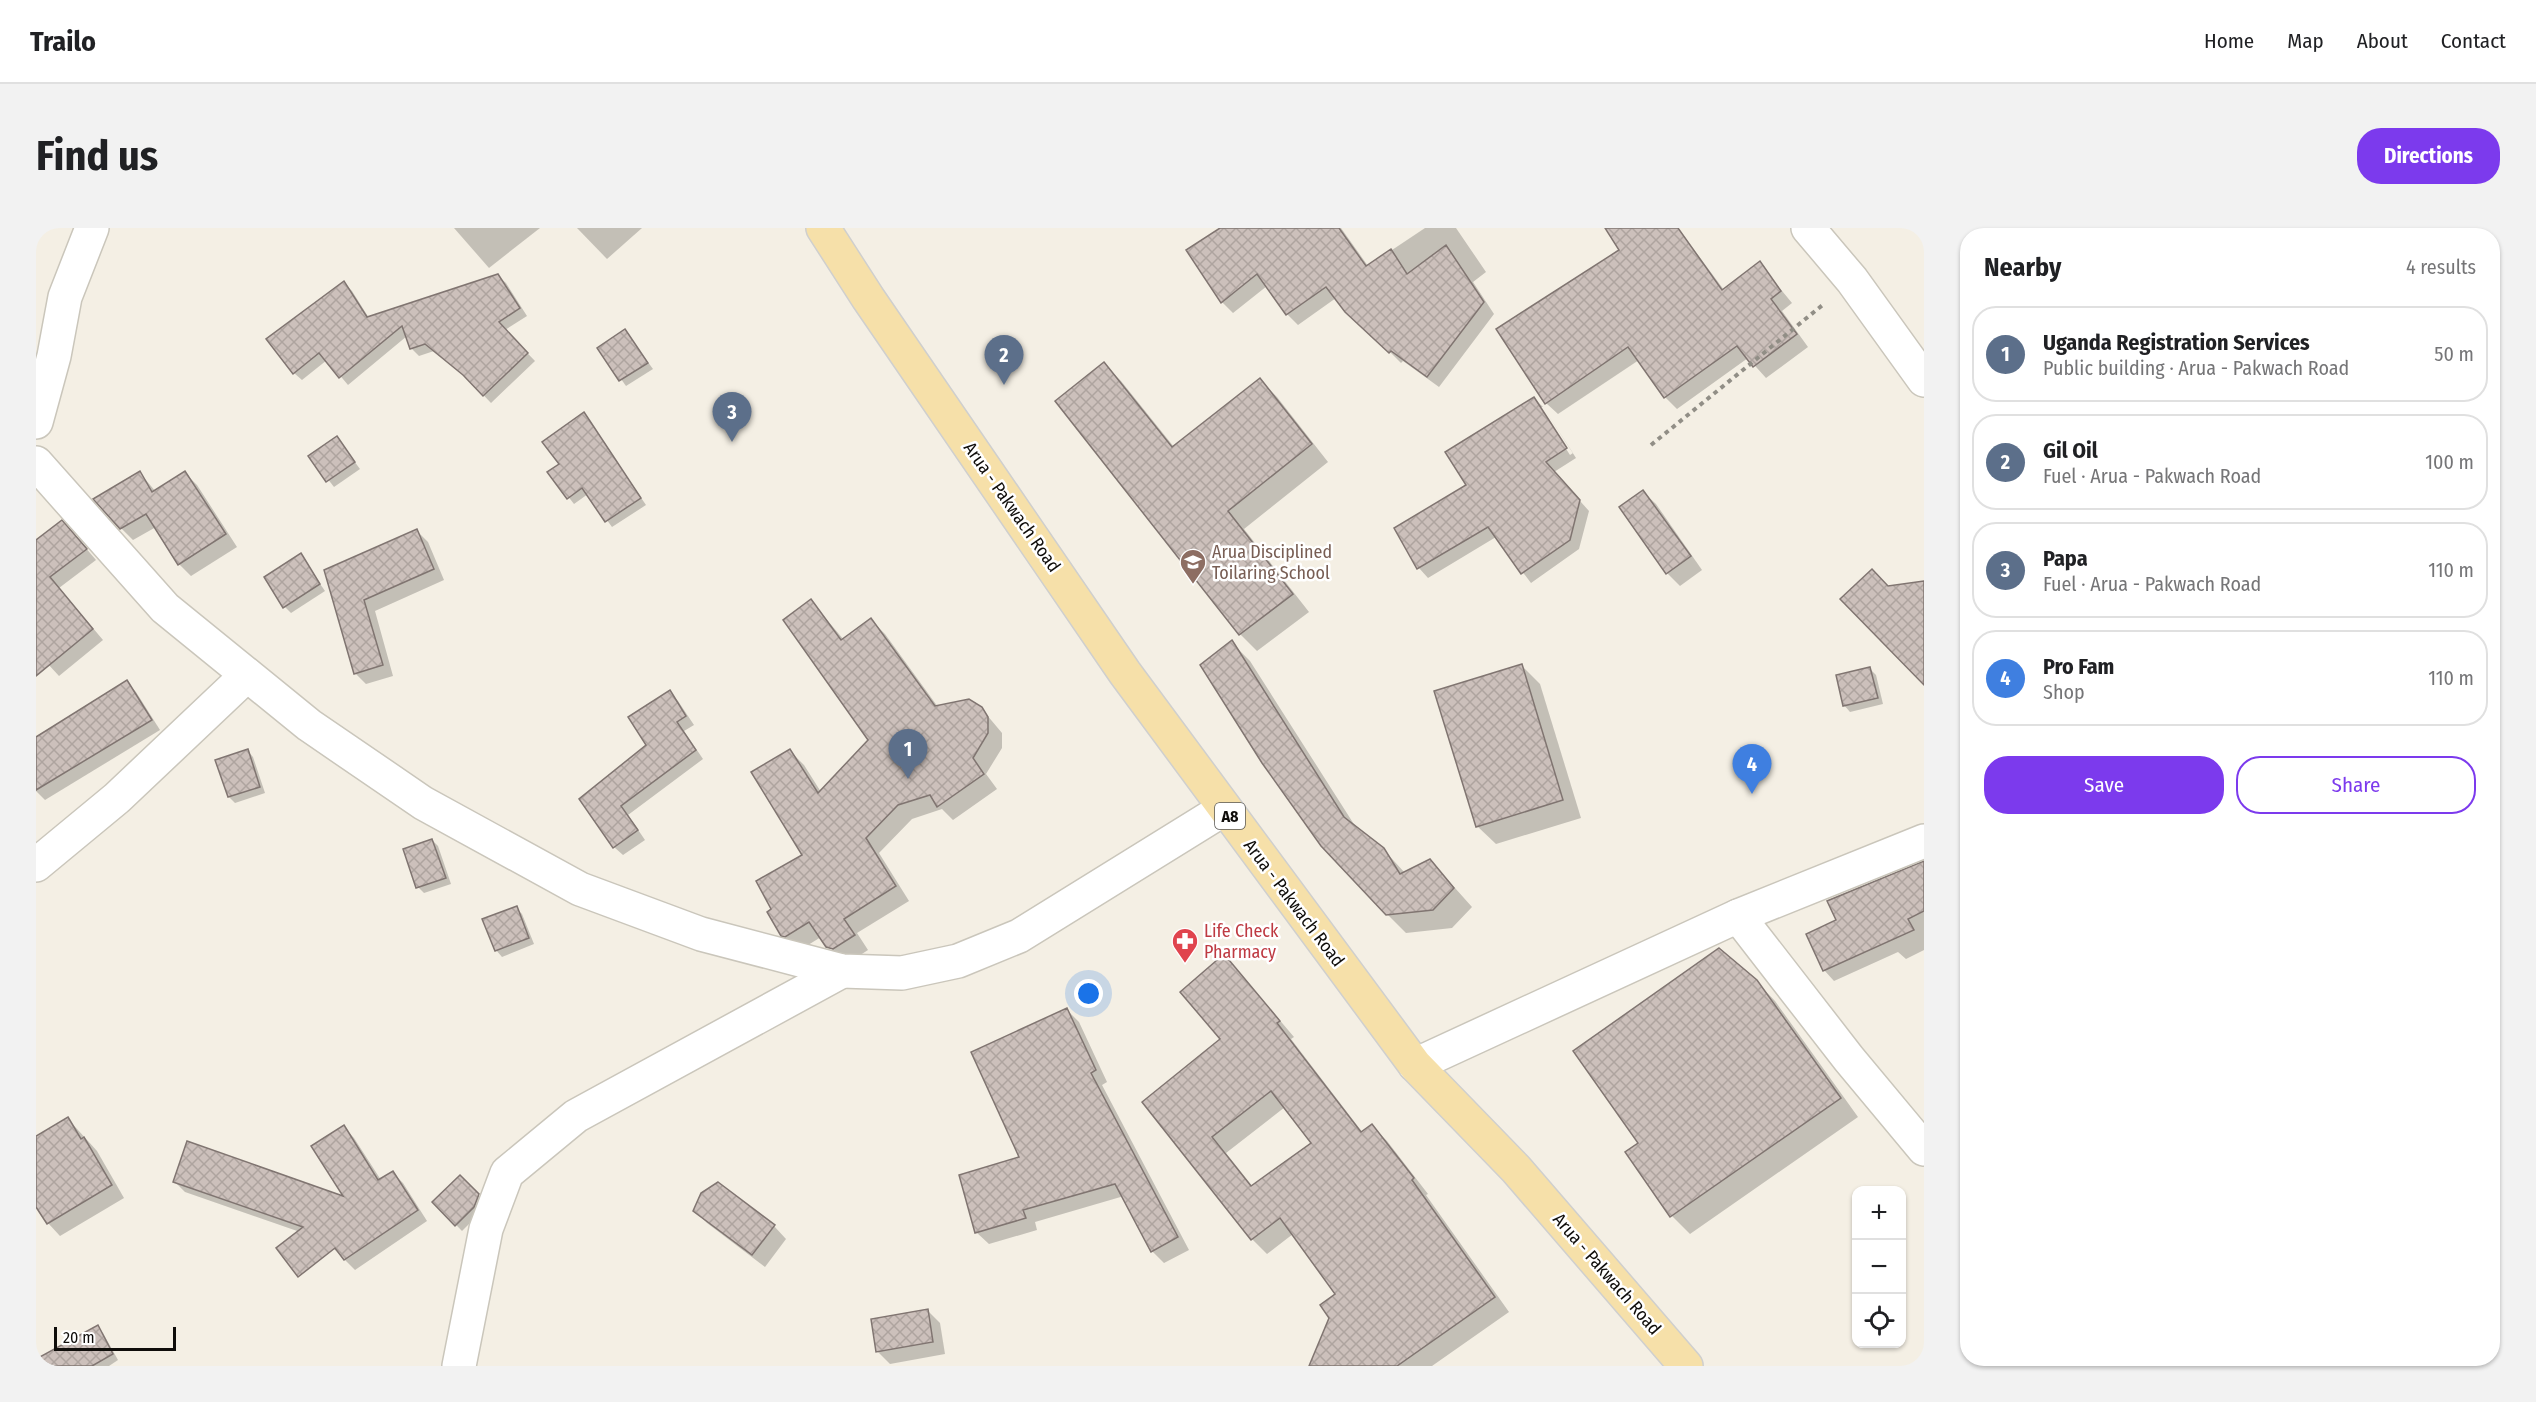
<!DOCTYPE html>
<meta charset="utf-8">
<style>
:root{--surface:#fff;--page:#f2f2f2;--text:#202124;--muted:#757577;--line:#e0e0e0;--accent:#7c3aed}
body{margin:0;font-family:"Fira Sans Condensed",sans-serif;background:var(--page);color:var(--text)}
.controls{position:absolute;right:18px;bottom:18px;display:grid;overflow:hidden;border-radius:12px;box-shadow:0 2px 4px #0004}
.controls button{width:54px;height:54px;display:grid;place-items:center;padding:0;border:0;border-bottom:2px solid var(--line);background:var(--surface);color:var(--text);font:30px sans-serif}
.scale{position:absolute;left:18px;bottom:15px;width:122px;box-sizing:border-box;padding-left:6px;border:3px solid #0f0d0a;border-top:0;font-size:16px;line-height:21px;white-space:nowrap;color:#0f0d0a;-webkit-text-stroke:4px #fff;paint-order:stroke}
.you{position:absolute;left:1053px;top:766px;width:21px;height:21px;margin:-15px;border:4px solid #fff;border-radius:50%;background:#1a73e8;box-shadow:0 0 0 9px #1a73e833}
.badge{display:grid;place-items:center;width:39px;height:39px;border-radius:50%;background:var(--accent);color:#fff;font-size:20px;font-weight:700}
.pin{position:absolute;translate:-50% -50px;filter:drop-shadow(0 2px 3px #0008)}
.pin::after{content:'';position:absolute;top:32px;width:21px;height:18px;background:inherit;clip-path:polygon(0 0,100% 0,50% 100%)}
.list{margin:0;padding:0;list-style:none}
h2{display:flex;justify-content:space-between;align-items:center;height:78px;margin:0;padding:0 24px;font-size:26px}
h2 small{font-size:20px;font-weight:400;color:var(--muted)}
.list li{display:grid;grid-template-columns:39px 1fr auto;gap:18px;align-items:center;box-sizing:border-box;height:96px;margin:0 12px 12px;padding:0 12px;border:2px solid var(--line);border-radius:24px}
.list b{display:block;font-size:22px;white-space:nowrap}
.list p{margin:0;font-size:20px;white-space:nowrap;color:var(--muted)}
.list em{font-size:20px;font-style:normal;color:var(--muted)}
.actions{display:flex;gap:12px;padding:18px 24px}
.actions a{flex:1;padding:14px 0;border:2px solid var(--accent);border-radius:24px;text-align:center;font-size:21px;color:var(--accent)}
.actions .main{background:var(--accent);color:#fff}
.icon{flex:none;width:33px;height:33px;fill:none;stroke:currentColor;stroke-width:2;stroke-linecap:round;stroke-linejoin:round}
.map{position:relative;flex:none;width:1888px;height:1138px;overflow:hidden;border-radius:24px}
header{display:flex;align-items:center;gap:36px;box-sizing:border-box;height:84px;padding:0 30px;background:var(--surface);border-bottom:2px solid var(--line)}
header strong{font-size:28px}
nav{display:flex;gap:33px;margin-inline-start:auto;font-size:21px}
.intro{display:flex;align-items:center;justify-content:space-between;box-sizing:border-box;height:144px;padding:0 36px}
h1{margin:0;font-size:42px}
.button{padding:15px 27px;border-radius:24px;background:var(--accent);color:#fff;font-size:21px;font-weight:700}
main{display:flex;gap:36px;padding:0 36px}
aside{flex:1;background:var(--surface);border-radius:24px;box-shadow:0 2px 4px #0004}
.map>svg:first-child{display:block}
</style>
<header>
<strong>Trailo</strong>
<nav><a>Home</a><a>Map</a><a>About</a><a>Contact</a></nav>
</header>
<div class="intro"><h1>Find us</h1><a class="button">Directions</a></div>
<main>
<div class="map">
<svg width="1888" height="1138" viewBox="0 0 1888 1138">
<defs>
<pattern id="building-cross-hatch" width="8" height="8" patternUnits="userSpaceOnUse" patternTransform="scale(1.5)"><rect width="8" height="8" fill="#ccc0bb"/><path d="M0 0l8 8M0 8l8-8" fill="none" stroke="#aea49f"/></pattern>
</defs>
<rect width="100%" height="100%" fill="#f4efe4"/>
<g fill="#0003" fill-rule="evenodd">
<path d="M418 0H504L453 40Z"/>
<path d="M541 0H606L571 31Z"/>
<path d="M1186 0H1305L1332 38 1389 0H1420L1450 44 1437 54 1458 86 1403 159 1367 133 1365 135 1300 70 1262 97 1251 86 1231 58 1197 85 1186 74Z"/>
<path d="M1571 0H1642L1688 62 1723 35 1756 75 1746 83 1772 119 1730 150 1712 130 1641 181 1629 169 1603 132 1522 186 1510 175 1585 22Z"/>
<path d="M462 48 470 55 491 88 469 102 499 133 455 175 434 153 398 123 383 128 375 120 371 108 312 157 291 132 266 152 258 145 308 55 316 63 333 90Z"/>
<path d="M589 103 617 141 590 158 563 120Z"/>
<path d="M1068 136 1085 153 1138 219 1224 152 1241 169 1292 234 1208 301 1273 384 1221 423 1204 406Z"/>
<path d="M1498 170 1507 179H1503L1534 227 1537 225 1507 179 1540 230 1518 244 1553 283 1543 321 1495 355 1460 309 1392 350 1383 340 1360 300 1432 258Z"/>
<path d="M548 186 610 277 576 299 552 266 538 276 513 244 525 236Z"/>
<path d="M301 210 324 241 298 259 274 228Z"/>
<path d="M104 245 120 264 149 245 161 257 201 319 155 348 143 336 120 299 97 312 85 300Z"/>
<path d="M1607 264 1620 276 1666 342 1644 358 1631 345 1585 280Z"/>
<path d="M381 303 392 314 408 352 339 383 357 448 330 456 319 445 290 343Z"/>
<path d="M36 304 60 332 23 360 67 412 23 448 0 423V313Z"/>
<path d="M264 327 289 363 255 385 249 379Z"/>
<path d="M775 373 808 412 835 392 849 406 902 479 945 480 966 505V520L950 546 961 561 917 592 906 581 876 591 843 625 873 673 821 705 832 722 812 735 806 733 785 709 764 722H761L747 707 737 682 768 628 754 523 768 537 785 564 834 512Z"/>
<path d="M1195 414 1214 433 1321 601 1347 621 1369 645 1394 632 1436 679 1416 700 1370 705 1351 686Z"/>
<path d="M1485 437 1504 456 1545 590 1460 616 1441 598Z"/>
<path d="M1834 441 1840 447 1847 476 1814 484 1808 477Z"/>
<path d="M91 454 100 464 124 502 9 572 0 563V511Z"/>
<path d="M633 464 642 473 658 497 648 503 667 531 592 587 609 612 587 627 578 619 545 571 613 517Z"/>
<path d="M211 522 217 529 229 565 199 575 193 569Z"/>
<path d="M396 612 402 618 415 656 388 665 382 659Z"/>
<path d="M1888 635V722L1870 731 1862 724 1798 753 1788 742 1802 693Z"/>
<path d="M480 680 486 686 498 716 466 729 460 722Z"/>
<path d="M1202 743 1258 809 1255 811 1327 905 1336 898 1351 913 1392 966 1390 967 1473 1084 1396 1138H1275L1295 1089 1301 1066 1257 1006 1231 1026 1216 1011 1109 874 1186 812ZM1249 879 1277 915 1217 959 1190 925Z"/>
<path d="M1720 753 1739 773 1822 889 1654 1006 1636 988 1591 924 1604 915Z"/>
<path d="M1031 782 1043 794 1071 854 1066 857 1153 1022 1128 1035 1116 1023 1088 968 999 994 1001 1002 953 1016 940 1004 985 930Z"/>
<path d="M32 891 61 923 88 970 24 1008 12 995 0 976V910Z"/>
<path d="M308 899 318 910 345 952 357 945 367 955 391 993 319 1042 290 1013 149 964 138 953 310 970Z"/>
<path d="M424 949 448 973 444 985 426 1003 398 974Z"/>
<path d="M659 983 738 998 750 1011 729 1039 671 995Z"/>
<path d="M891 1082 904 1095 909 1126 854 1136 841 1123Z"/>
<path d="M61 1099 67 1105 82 1132 73 1138H2Z"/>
</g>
<g fill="url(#building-cross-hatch)" stroke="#807571" stroke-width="1.5" fill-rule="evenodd">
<path d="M1184 0H1303L1330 38 1355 21 1371 46 1410 17 1448 74 1391 149 1355 123 1353 125 1309 84 1290 59 1250 87 1221 46 1185 75 1150 22Z"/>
<path d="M1569 0H1642L1686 62 1724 33 1745 63 1735 71 1761 106 1717 139 1701 118 1628 170 1592 119 1509 176 1460 101 1583 22Z"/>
<path d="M462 46 484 80 463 94 492 125 447 168 427 147 389 116 374 121 366 98 303 150 283 125 257 146 230 111 308 53 331 89Z"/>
<path d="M589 101 612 135 583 153 561 120Z"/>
<path d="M1068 134 1136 219 1224 150 1276 216 1192 283 1257 366 1203 407 1019 173Z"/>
<path d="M1498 169 1531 220 1510 234 1544 272 1534 312 1485 346 1452 299 1381 341 1358 300 1430 257 1409 224Z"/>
<path d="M548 184 605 270 569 294 546 260 531 271 511 244 523 236 506 214Z"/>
<path d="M301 208 319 234 290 254 272 228Z"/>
<path d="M104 243 116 264 149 243 190 306 142 337 110 286 84 301 57 271Z"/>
<path d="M1607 262 1655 328 1630 346 1583 279Z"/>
<path d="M26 292 51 321 14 349 57 401 0 448V312Z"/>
<path d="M381 301 398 341 328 372 347 437 318 446 288 342Z"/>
<path d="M265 325 284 356 247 380 228 349Z"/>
<path d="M1836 341 1852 358 1888 353V457L1804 371Z"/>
<path d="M775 371 805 412 835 390 899 478 933 471 946 479 952 489V505L937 530 948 546 901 579 894 567 862 577 830 610 860 658 808 691 819 707 797 721 790 719 773 694 749 709 745 708 731 684 735 681 720 653 766 627 715 544 754 521 782 565 832 512 747 392Z"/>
<path d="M1196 412 1308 589 1348 620 1364 646 1394 631 1418 660 1397 682 1350 687 1285 618 1226 535 1164 437Z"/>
<path d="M1486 436 1527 572 1440 599 1398 463Z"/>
<path d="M1834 439 1842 470 1807 478 1800 447Z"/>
<path d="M91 452 116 492 0 562V509Z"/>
<path d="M634 462 650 488 641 494 660 522 585 578 602 602 577 620 543 571 610 517 592 489Z"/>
<path d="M212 521 224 559 192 569 179 532Z"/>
<path d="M396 611 410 650 380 660 367 621Z"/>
<path d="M1888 633V683L1872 691 1878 702 1787 743 1770 706 1800 692 1791 673Z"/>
<path d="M481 678 493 710 459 723 446 691Z"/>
<path d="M1683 720 1721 752 1805 870 1634 989 1589 924 1602 915 1537 823Z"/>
<path d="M1188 726 1244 793 1241 795 1325 904 1336 896 1378 950 1376 952 1459 1069 1361 1138H1273L1293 1090 1284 1077 1299 1066 1244 990 1215 1012 1106 874 1184 811 1144 764ZM1235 863 1275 915 1215 958 1176 909Z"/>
<path d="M1031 780 1060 842 1055 845 1142 1009 1115 1024 1079 956 987 982 990 990 939 1005 923 947 983 929 935 824Z"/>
<path d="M32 889 45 911 48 909 76 957 11 996 0 979V908Z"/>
<path d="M308 897 342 952 357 943 382 982 308 1032 299 1020 262 1049 240 1020 267 999 137 954 151 913 307 968 275 918Z"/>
<path d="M424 947 443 966 438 979 419 998 396 974Z"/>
<path d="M682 954 739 997 716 1027 657 983 665 965Z"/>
<path d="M892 1081 897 1114 840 1124 835 1091Z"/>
<path d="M62 1097 77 1126 56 1138H0V1131Z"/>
</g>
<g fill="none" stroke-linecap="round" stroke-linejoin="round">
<g stroke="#cac6bb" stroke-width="36">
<g id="street">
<path d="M1772 0 1816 52 1888 152"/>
<path d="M0 194 18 128 29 69 56 0"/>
<path d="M0 235 129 380 273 497 387 575 544 661 665 706 806 743 866 745 922 733 983 708 1188 581"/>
<path d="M0 637 81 570 211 447"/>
<path d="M1702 688 1813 831 1888 921"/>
<path d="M1379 837 1702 688 1888 613"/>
<path d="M423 1138 450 1001 471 945 540 888 806 743"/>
</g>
</g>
<g stroke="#cfcfce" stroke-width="36">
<path id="primary" d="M787 0 832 70 1089 445 1379 837 1480 941 1650 1138"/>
</g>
<path stroke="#918e86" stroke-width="4" stroke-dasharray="4.5 4.5" stroke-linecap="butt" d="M1615 217 1789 75"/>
<use href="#street" stroke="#fff" stroke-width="33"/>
<use href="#primary" stroke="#f6e0a9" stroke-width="33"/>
</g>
<defs>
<g id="school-pin" transform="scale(1.35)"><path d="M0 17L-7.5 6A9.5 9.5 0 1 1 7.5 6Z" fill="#8d6e63" stroke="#fff"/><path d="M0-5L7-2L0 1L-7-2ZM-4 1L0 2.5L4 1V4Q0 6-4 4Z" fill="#fff"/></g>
<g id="pharmacy-pin" transform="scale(1.35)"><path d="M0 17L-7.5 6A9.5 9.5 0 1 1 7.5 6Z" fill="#e0444e" stroke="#fff"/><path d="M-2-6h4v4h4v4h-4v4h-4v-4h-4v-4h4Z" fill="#fff"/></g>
</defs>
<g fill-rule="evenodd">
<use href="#school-pin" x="1157" y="334"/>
<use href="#pharmacy-pin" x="1149" y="713"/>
</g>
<g text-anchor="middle" stroke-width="5" stroke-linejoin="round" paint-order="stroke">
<rect fill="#fff" stroke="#575654" stroke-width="1.5" x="1179" y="575" width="30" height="26" rx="4.5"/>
<g font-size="16" font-weight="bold" fill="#0f0d0a">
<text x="1194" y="594">A8</text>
</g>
<g font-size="18" fill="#0f0d0a" stroke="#fff">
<text transform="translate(976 279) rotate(55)" y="6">Arua - Pakwach Road</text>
<text transform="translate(1258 675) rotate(53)" y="6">Arua - Pakwach Road</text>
<text transform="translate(1571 1046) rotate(49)" y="6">Arua - Pakwach Road</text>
</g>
<g font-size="18" fill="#785e54" stroke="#fff" text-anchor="start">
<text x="1176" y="330">Arua Disciplined<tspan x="1176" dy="21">Toilaring School</tspan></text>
</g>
<g font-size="18" fill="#be3a42" stroke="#fff" text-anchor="start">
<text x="1168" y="709">Life Check<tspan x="1168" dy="21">Pharmacy</tspan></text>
</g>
</g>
</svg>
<div class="controls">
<button>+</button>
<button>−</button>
<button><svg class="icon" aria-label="locate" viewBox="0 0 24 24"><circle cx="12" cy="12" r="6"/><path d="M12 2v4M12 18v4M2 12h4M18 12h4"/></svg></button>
</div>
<div class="scale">20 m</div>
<div class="you"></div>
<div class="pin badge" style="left:872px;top:551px;background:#5c6f8a">1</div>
<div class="pin badge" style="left:968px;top:157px;background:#5c6f8a">2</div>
<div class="pin badge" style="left:696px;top:214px;background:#5c6f8a">3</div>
<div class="pin badge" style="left:1716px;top:566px;background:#3f7fe0">4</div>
</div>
<aside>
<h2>Nearby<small>4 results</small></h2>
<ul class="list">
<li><span class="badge" style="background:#5c6f8a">1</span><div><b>Uganda Registration Services</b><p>Public building · Arua - Pakwach Road</p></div><em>50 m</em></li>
<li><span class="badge" style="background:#5c6f8a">2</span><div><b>Gil Oil</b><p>Fuel · Arua - Pakwach Road</p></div><em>100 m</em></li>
<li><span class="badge" style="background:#5c6f8a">3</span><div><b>Papa</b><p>Fuel · Arua - Pakwach Road</p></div><em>110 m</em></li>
<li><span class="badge" style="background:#3f7fe0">4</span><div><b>Pro Fam</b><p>Shop</p></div><em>110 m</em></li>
</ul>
<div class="actions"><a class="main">Save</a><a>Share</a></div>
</aside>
</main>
